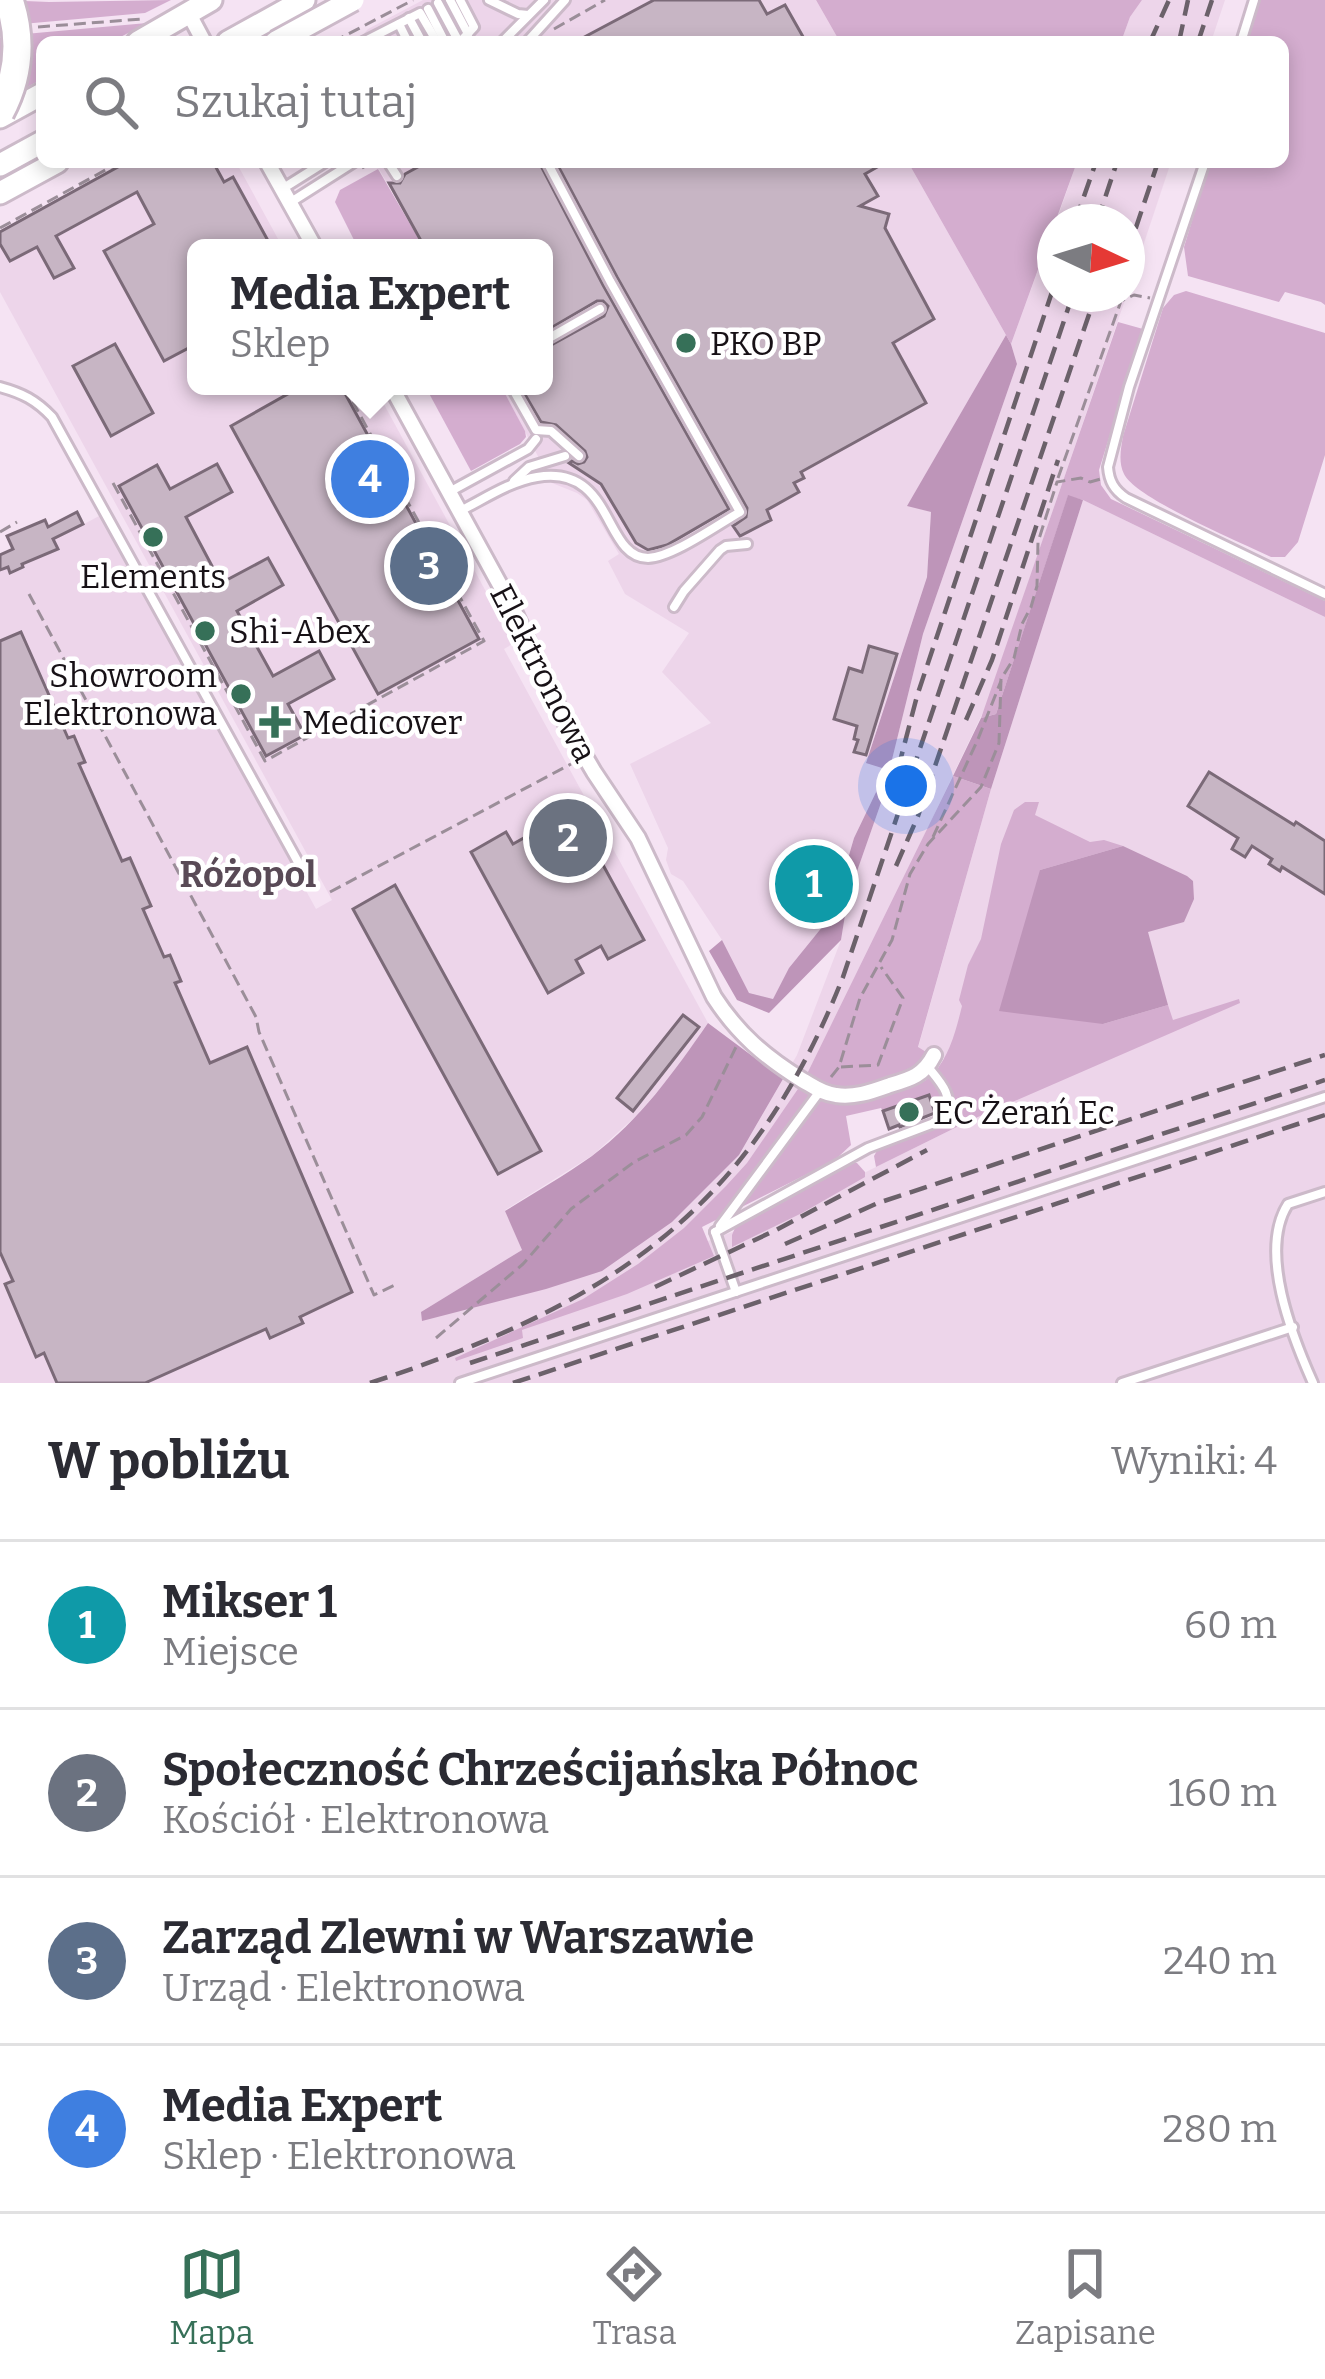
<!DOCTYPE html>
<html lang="pl">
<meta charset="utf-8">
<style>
:root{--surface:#fff;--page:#f2f2f3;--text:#2b2b33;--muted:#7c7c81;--line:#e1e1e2;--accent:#367058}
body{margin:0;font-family:Bitter,serif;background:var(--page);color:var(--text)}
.compass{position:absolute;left:1037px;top:204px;width:108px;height:108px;border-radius:50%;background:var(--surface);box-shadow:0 6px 18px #0003;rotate:94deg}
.you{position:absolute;left:906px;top:786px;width:42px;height:42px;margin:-30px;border:9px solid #fff;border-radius:50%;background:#1a73e8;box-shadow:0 0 0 18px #1a73e833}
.badge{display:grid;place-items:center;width:78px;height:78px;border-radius:50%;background:var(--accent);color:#fff;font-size:39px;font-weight:700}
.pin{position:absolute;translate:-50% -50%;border:6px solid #fff;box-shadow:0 3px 12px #0006}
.popup{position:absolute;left:187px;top:239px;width:366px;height:156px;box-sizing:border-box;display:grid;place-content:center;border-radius:18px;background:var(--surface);filter:drop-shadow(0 3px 9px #0005);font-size:39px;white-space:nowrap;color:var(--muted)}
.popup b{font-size:45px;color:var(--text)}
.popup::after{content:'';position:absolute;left:50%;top:100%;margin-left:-24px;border:24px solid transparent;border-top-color:var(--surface)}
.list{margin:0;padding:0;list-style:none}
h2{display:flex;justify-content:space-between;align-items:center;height:156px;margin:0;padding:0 48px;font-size:51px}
h2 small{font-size:39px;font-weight:400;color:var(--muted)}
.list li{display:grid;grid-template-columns:78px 1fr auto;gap:36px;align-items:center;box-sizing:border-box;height:168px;padding:0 48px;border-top:3px solid var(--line)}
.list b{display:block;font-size:45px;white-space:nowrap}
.list p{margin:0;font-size:39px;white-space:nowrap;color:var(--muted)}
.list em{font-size:39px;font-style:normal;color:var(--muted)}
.icon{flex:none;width:66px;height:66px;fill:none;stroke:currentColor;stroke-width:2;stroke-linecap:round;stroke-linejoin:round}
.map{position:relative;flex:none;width:1325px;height:1383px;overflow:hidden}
.search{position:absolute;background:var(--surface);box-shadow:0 6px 18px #0003;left:36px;right:36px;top:36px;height:132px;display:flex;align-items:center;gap:30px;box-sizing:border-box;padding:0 42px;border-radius:18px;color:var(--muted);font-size:45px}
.sheet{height:828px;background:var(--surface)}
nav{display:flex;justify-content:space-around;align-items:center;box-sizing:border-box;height:168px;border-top:3px solid var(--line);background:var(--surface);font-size:33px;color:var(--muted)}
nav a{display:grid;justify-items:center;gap:6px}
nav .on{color:var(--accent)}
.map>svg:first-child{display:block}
</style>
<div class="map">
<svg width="1325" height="1383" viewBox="0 0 1325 1383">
<rect width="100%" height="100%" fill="#f5e3f3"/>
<g fill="#edd5ea">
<path d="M423 0H816L840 42H357L368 29Z"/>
<path d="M1142 0H1225L1211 42H1121L1130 17Z"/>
<path d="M127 162H236L283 248H196V386H374L514 643 504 649 708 1023 672 1075 637 1115 593 1155 505 1210 522 1250 421 1312 739 1155 797 1055 841 940 848 897 882 800 923 634 1017 364 1011 344 1055 224V294H1127L986 706 812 1070 750 1167 686 1231 708 1241 779 1215 971 1120 946 1059 918 1048 991 789 1083 500 1325 617V1383H0V555L12 549 7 536 45 520 54 540 101 515 316 909 332 900 0 292V232Z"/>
<path d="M363 162H908L1006 335 908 505 931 512 927 577 866 762 882 767 878 788 854 838 835 903 823 926 790 968 773 999 749 994 722 940 683 881 671 874 666 860 668 848 630 764 711 723 662 672 689 633 625 594 608 561 619 554 587 500 577 493 552 483 501 386H544V248H424L379 169Z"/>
<path d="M1077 162H1171L1127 294V222H1056Z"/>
</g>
<g fill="#d4adcf">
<path d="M0 0 49 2 171 0 145 13 0 26Z"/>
<path d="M816 0H1142L1130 17 1121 42H840Z"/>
<path d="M1260 0H1325V305L1321 302 1285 292 1279 302 1188 276 1184 247 1210 162H1283V42H1247Z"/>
<path d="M147 23 111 42H42V79L0 102V38L14 35Z"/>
<path d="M908 162H1077L1011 344 1006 335Z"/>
<path d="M378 169 424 248H358L335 202 340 190Z"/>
<path d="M1186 291 1325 333V455L1298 542 1285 557H1271C1242 543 1135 498 1124 474 1118 462 1121 448 1123 436L1163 308 1174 295Z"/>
<path d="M1118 322 1143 329 1099 470 1101 485 1111 499 1325 601V617L1083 500 1068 496 996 714 981 718Z"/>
<path d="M425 386H501L525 431 526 437 520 444 471 471Z"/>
<path d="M953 776 991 789 918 1047 928 1053C915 1077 861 1094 833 1087 823 1085 815 1079 807 1074Z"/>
<path d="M1025 802H1039L1035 815 1090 842 1104 840 1123 846 1040 870 1103 1024 1168 1005 1173 1020 1239 999 1240 1003 971 1120 876 1167 874 1156 878 1149 943 1125 942 1119 936 1118 929 1096 883 1111 881 1108 846 1116 851 1145 835 1160 702 1227 714 1256 627 1294 522 1330 523 1338 456 1361 455 1358 583 1299 638 1264 684 1228 726 1186 747 1163 800 1086C832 1108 864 1101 899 1090 911 1086 924 1084 933 1074 950 1055 956 1030 962 1006L959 1000 968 965 981 939 1001 844 1014 810Z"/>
<path d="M847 1163H857L865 1172V1177L802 1213 732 1247V1235L737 1223Z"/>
</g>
<g fill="#be95b9">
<path d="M1006 335 1011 344 1017 364 923 634 882 800 848 897 841 940 769 1013 737 1000 709 951 722 940 749 993 773 999 789 968 823 926 835 903 854 838 878 788 882 768 866 763 927 577 931 512 907 506Z"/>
<path d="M1068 495 1083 500 991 789 953 776 981 718 996 714Z"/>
<path d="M1123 846 1187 876 1193 881 1194 899 1184 922 1148 932 1168 1005 1103 1024 999 1011 1040 870Z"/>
<path d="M708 1023 783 1079 739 1155 672 1222 602 1271 546 1289 422 1321 421 1312 522 1250 505 1211C534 1193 564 1176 592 1156 640 1120 674 1072 708 1023Z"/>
</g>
<g fill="#c7b5c4" stroke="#7b6a78" stroke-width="3">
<path d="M654 0H759L767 14 785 5 806 42H575Z"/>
<path d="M127 162H213L224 182 233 177 272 248H196V344L164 361 104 251 154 224 137 192 56 236 74 268 54 278 37 247 10 261 0 244V232Z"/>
<path d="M427 162H539L603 285 729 509 667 545 648 550 636 543 601 484 569 463 572 461 578 464 584 462 587 457 585 451 556 425 541 422 520 386H544V349L604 316 608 306 603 301H597L544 332V248H425L389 183H400L405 174Z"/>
<path d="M556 162H886L865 174 878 196 860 206 889 214 885 228 934 319 893 343 926 403 801 472 804 478 794 483 799 492 767 510 771 520 740 536 733 526 746 517 747 508 617 277Z"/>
<path d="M115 344 153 413 111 436 73 366Z"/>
<path d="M302 386H341L479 639 378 694 231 426Z"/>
<path d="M217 464 232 492 186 517 221 583 268 558 283 585 237 611 273 676 319 651 334 679 288 704 305 735 266 756 119 486 157 465 170 489Z"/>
<path d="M77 512 83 524 53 539 58 549 22 564 23 567 10 573 8 567 0 570V555L13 549 7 536 45 520 48 527Z"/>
<path d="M21 632 68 738 74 736 85 762 79 764 122 861 130 858 151 906 143 909 164 957 170 955 181 981 175 983 210 1063 247 1047 352 1292 300 1317 303 1323 270 1338 266 1329 145 1383H57L44 1353 36 1357 5 1284 13 1281 0 1252V641Z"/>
<path d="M869 646 897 654 866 755 854 752 858 740 854 739 857 726 834 719 849 668 862 672Z"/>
<path d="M1209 772 1294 825 1296 822 1325 841V894L1282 867 1280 871 1269 864 1272 859 1252 846 1245 857 1232 849 1238 838 1188 806Z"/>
<path d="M567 799 644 940 608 959 601 946 576 960 583 973 548 993 471 852 506 832 513 844 538 830 531 819Z"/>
<path d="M395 885 541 1151 498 1174 353 909Z"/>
<path d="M683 1015 699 1027 633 1111 617 1098Z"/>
<path d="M929 1095 935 1113 900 1127 899 1125 889 1129 883 1111Z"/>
</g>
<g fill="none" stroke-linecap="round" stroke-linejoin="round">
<g stroke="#ccbac9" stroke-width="14">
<g id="lane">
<path d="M450 0 468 34"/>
<path d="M489 0 518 14 528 15"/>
<path d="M438 3 459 42"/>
<path d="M428 9 445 42"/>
<path d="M409 18 422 42"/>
<path d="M399 24 408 42"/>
<path d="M363 42 420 13 437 42"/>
<path d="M460 42 474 27 460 0"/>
<path d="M502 42 544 0"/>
<path d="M527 42 565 0"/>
<path d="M1241 42 1254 0"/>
<path d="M388 162 397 176"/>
<path d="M1205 162 1129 387 1108 467C1109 481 1114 490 1126 498L1325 594"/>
<path d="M282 189 325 162"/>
<path d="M291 202 354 162"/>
<path d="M544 341 600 309"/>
<path d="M511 386 536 430 551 431 579 456"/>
<path d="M0 387C22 393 36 400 52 417L309 882"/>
<path d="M514 481 529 467 565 456"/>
<path d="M451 491 528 449 536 439"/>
<path d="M460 511C484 499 511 481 537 477 614 464 603 558 648 558 673 557 717 525 740 512L610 281 547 162"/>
<path d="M674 607 684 591 720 550 726 546 747 544"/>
<path d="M720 1226 820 1091"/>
<path d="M715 1232 868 1148 942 1120 947 1116C953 1095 941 1083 928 1067"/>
<path d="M715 1232 736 1292"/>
<path d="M460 1383 1325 1097"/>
<path d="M1122 1383 1293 1327"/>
<path d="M1313 1383C1292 1336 1258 1251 1288 1204L1325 1192"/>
</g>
</g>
<g stroke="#ccbac9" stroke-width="20">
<g id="street">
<path d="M189 14 204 42"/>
<path d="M267 162 315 248"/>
<path d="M391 386 512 607 567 726 594 772 638 838 714 997C738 1034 765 1057 802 1080 813 1086 823 1094 836 1095 855 1098 873 1091 890 1085 911 1079 924 1075 934 1055"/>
</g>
</g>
<g stroke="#ccbac9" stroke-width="27">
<g id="secondary">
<path d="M138 42 211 0"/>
<path d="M228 42 304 0"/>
<path d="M0 117 42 94"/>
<path d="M0 165 42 142"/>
</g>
</g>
<g stroke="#ccbac9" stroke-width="27">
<path id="primary" d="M0 193 57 162"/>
</g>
<g stroke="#9b8e99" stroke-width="3" stroke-dasharray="12 6" stroke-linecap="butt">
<path d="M38 27 142 19"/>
<path d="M554 29 605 0"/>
<path d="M333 42 413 0"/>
<path d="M294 162H299"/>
<path d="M362 168 372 162"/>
<path d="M0 228 120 162"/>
<path d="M1058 478 1121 301 1134 295 1150 298"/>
<path d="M113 483 265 761 484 641 344 386"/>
<path d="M0 532 17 522"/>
<path d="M29 594 256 1017 259 1032 374 1295 395 1285"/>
<path d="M933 837 978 739 1001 681"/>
<path d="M330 892 571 764"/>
<path d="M841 1067 878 1065 903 998 881 967"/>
<path d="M831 1077 839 1067 860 998 892 940 910 874 928 844 981 787 999 743 1001 679 1014 658 1022 624 1031 607 1037 586 1038 542 1057 482 1081 478 1090 482 1101 479"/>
<path d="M436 1338 523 1264 571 1209 634 1162 686 1135 702 1117 736 1047"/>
</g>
<use href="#lane" stroke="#fff" stroke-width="8"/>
<use href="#street" stroke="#fff" stroke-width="14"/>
<use href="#secondary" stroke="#fff" stroke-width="21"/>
<use href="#primary" stroke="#fff" stroke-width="21"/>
<g stroke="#6b616a" stroke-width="4.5" stroke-dasharray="18 9" stroke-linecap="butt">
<path d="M1150 42 1169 0"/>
<path d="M1179 42 1188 0"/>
<path d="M1198 42 1212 0"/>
<path d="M1075 222 1096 162"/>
<path d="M1097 222 1117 162"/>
<path d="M1127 254 1158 162"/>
<path d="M966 720 992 660 1058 460"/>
<path d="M898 769 917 696 1055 283"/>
<path d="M896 866 918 816 1096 294"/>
<path d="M785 1244 878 1203 1325 1055"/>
<path d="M655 1287 776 1230 927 1150"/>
<path d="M470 1363 1325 1080"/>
<path d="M370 1383C605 1306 749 1215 843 977L1073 294"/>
<path d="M513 1383 1325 1115"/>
</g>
<g stroke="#ccbac9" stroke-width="27" stroke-linecap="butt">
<path id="primary-bridge" d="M276 42 353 0"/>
</g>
<g stroke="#ccbac9" stroke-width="33" stroke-linecap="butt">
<path id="highway-bridge" d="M0 112C19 76 22 38 9 0"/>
</g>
<use href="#primary-bridge" stroke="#fff" stroke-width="21"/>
<use href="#highway-bridge" stroke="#fff" stroke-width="27"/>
</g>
<g fill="#367058" stroke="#fff" stroke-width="4.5">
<circle cx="686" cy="343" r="12"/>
<circle cx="153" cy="537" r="12"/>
<circle cx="205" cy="631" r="12"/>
<circle cx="241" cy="694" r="12"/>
<path d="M269 704h12v12h12v12h-12v12h-12v-12h-12v-12h12z"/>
<circle cx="909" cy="1112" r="12"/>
</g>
<g text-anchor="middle" stroke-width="9" stroke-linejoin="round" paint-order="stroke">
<g font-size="33" fill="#171116" stroke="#fff" text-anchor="start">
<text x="710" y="355">PKO BP</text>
<text x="153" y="588" text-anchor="middle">Elements</text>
<text x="229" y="643">Shi-Abex</text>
<text x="217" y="687" text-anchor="end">Showroom<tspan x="217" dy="38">Elektronowa</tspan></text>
<text x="302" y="734">Medicover</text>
<text x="933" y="1124">EC Żerań Ec</text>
</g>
<g font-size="33" fill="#171116" stroke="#fff">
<text transform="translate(544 673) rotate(63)" y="12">Elektronowa</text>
</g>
<g font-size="36" font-weight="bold" fill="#594a56" stroke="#fff">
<text x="248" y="887">Różopol</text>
</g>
</g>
</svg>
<svg class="compass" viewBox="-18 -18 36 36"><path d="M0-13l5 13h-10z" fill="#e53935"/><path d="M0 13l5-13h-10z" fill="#7c7c81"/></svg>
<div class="you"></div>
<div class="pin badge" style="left:814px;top:884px;background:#0f9aa8">1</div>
<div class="pin badge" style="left:568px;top:838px;background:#6b7280">2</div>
<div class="pin badge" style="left:429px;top:566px;background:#5c6f8a">3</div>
<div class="pin badge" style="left:370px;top:479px;background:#3f7fe0">4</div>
<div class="popup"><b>Media Expert</b>Sklep</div>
<div class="search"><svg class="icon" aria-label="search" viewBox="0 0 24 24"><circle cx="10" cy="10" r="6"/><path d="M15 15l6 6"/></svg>Szukaj tutaj</div>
</div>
<section class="sheet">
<h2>W pobliżu<small>Wyniki: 4</small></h2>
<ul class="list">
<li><span class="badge" style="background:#0f9aa8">1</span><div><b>Mikser 1</b><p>Miejsce</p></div><em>60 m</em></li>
<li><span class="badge" style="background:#6b7280">2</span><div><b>Społeczność Chrześcijańska Północ</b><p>Kościół · Elektronowa</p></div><em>160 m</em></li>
<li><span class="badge" style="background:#5c6f8a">3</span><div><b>Zarząd Zlewni w Warszawie</b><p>Urząd · Elektronowa</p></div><em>240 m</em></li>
<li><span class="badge" style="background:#3f7fe0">4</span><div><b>Media Expert</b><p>Sklep · Elektronowa</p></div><em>280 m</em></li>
</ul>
</section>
<nav>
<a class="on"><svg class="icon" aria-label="map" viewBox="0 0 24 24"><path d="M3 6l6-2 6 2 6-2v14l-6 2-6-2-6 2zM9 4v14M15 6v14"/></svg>Mapa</a>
<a><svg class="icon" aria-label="directions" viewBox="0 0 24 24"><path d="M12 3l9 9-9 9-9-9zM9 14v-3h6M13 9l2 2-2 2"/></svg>Trasa</a>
<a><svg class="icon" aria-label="saved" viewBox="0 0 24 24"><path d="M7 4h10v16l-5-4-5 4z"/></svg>Zapisane</a>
</nav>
